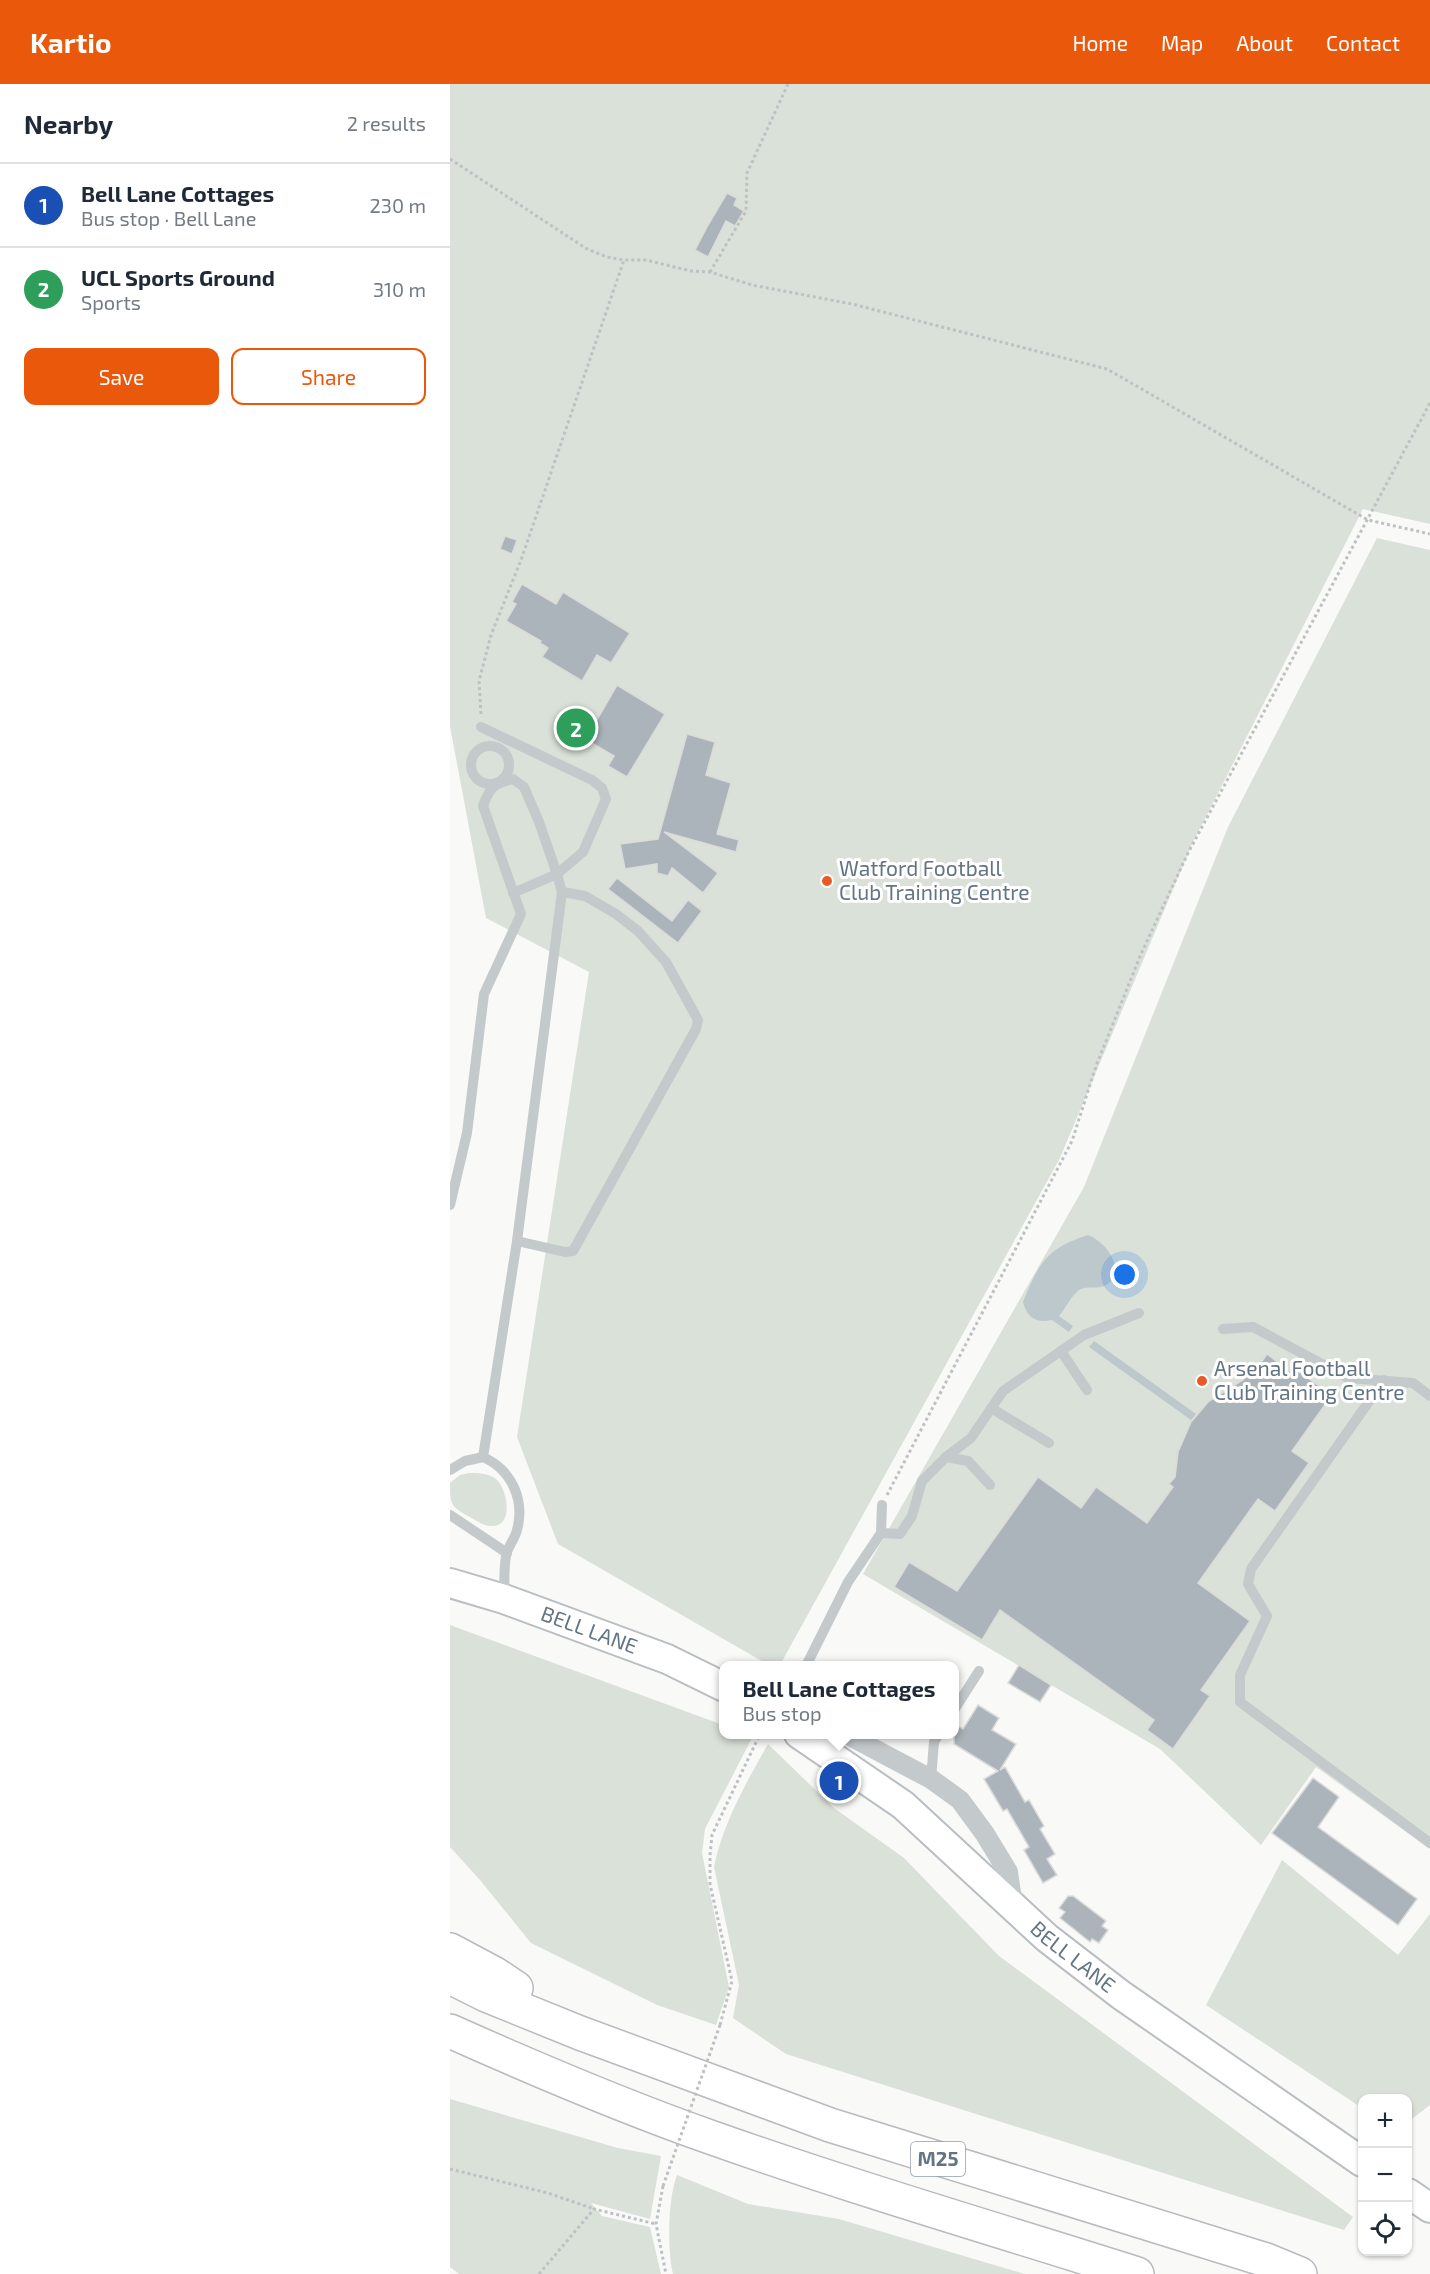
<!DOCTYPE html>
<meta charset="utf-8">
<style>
:root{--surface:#fff;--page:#f2f2f3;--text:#1f2937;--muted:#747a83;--line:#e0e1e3;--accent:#ea580c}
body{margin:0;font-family:"Exo 2",sans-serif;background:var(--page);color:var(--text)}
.controls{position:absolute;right:18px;bottom:18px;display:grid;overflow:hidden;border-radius:12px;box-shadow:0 2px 4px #0004}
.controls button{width:54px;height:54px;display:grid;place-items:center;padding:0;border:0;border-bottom:2px solid var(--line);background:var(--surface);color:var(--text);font:30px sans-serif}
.you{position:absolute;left:675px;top:1191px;width:21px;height:21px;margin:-15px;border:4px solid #fff;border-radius:50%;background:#1a73e8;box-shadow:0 0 0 9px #1a73e833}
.badge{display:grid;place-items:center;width:39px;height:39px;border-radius:50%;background:var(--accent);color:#fff;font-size:20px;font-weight:700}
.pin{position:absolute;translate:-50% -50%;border:3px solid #fff;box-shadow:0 2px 6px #0006}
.popup{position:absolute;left:269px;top:1577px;width:240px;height:78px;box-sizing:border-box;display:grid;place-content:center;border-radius:12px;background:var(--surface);filter:drop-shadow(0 2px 4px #0005);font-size:20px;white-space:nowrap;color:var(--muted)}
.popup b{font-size:22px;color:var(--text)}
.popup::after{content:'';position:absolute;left:50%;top:100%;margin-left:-12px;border:12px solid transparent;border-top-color:var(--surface)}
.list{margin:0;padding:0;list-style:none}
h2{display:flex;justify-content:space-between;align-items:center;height:78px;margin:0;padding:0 24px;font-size:26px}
h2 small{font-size:20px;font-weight:400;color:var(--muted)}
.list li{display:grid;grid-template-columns:39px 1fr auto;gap:18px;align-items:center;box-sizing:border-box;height:84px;padding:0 24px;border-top:2px solid var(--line)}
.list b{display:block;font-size:22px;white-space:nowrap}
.list p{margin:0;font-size:20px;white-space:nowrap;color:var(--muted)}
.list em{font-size:20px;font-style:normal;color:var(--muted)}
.actions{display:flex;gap:12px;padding:18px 24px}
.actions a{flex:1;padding:14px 0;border:2px solid var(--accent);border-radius:12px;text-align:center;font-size:21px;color:var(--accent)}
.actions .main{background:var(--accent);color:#fff}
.icon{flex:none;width:33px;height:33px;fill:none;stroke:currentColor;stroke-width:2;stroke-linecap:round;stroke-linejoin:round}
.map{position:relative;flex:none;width:980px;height:2190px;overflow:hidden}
header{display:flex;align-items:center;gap:36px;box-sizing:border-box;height:84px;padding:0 30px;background:var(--accent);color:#fff}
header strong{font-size:28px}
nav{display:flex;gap:33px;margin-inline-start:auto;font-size:21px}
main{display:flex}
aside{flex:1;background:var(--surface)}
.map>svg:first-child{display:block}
</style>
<header>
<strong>Kartio</strong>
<nav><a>Home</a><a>Map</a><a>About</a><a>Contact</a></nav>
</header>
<main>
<aside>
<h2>Nearby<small>2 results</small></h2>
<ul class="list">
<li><span class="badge" style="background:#1a4fb4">1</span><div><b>Bell Lane Cottages</b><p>Bus stop · Bell Lane</p></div><em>230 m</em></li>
<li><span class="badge" style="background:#2e9e5b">2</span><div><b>UCL Sports Ground</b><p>Sports</p></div><em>310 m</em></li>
</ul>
<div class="actions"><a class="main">Save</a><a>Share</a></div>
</aside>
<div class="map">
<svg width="980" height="2190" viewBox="0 0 980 2190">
<rect width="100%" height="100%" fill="#f9f9f7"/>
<g fill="#dae1d8">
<path d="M0 0H980V440L913 425 742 760 610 1074 330 1581H319L108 1460 67 1353 139 888 36 834 0 642Z"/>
<path d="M927 454 980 466V1765L866 1683 811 1761 710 1665 413 1490 634 1103 778 743Z"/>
<path d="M19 1389C28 1389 38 1389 46 1395 57 1404 64 1440 44 1442 34 1443 26 1436 18 1432 0 1422 0 1419 0 1399L10 1391Z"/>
<path d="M0 1541 273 1641 274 1650 303 1652 255 1745 252 1769 279 1903 266 1941 207 1921 81 1859 30 1796 0 1763Z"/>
<path d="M318 1660 384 1724 454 1774 549 1872 903 2133 894 2146 336 1970 283 1934 289 1901 264 1783C273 1739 296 1699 318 1660Z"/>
<path d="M832 1776 948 1871 980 1830V2021L958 2038V2014H912V2024L756 1921Z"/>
<path d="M0 2015 168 2064 211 2072 200 2135 141 2119 152 2132 200 2143 211 2190H9L0 2183Z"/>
<path d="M227 2091 298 2120 389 2135 575 2190H223C217 2165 218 2114 227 2091Z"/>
</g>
<g fill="#bdc8cc">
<path d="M638 1151C655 1157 678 1186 656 1201 648 1206 637 1201 629 1206 620 1213 616 1224 609 1232L623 1242 619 1248 602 1236C586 1240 577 1233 573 1218 589 1179 597 1164 638 1151Z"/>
<path d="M644 1257 746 1330 741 1336 639 1263Z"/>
</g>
<g fill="#abb4ba" stroke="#dbdbd9" stroke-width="1.5">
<path d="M277 109 287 114 284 121 294 127 285 142 276 137 258 173 245 166 258 141Z"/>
<path d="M55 452 67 456 62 470 50 465Z"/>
<path d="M72 500 106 520 113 508 180 549 161 579 147 571 132 597 92 573 98 564 90 559 91 557 56 537 66 520 62 518Z"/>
<path d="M167 601 215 630 177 693 158 682 164 672 140 658 145 648 141 646Z"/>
<path d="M237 650 265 658 256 691 281 699 267 750 289 756 286 768 214 748 268 789 253 809 222 784 218 792 207 789V780L175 785 170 760 208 755Z"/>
<path d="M167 794 222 837 238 816 252 827 228 859 158 805Z"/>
<path d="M817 1270 839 1287 842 1283 882 1311 842 1367 859 1379 825 1427 808 1415 748 1499 800 1537 751 1606 760 1612 723 1665 697 1646 704 1636 550 1526 532 1556 444 1503 459 1478 507 1507 588 1393 631 1424 646 1403 697 1439 723 1403 719 1400 725 1393 728 1368 741 1338 759 1317 793 1296 799 1287 803 1290Z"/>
<path d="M569 1581 601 1601 590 1618 558 1599Z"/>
<path d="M528 1621 549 1634 542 1646 566 1660 550 1686 555 1683 575 1718 579 1716 594 1742 590 1745 605 1770 597 1775 607 1791 593 1799 574 1766 579 1763 557 1725 553 1727 534 1695 548 1687 504 1660V1640L513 1645Z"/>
<path d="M863 1694 889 1713 868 1743 967 1815 948 1841 822 1749Z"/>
<path d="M618 1812H623L656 1837 652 1842 658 1846 649 1859 642 1855 640 1858 610 1834 615 1828 609 1824Z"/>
</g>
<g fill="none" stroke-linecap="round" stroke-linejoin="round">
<g stroke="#b9bec3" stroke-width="32">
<g id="secondary">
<path id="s1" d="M0 1499 54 1515 217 1575 274 1603"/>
<path id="s2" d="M349 1650 453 1721 597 1854 671 1911 912 2078"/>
<path d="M958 2109 980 2124"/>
</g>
</g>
<g stroke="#b7bbbf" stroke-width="36">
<g id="highway">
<path d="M0 1866 45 1890 66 1904"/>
<path d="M0 1893 36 1911 130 1949 380 2041 816 2176 850 2190"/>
<path d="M0 1947C85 1985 172 2022 260 2053 401 2103 545 2145 687 2190"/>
</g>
</g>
<g stroke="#bec1c4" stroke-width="3" stroke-dasharray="3 3" stroke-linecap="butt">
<path d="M0 75 137 165 157 173 174 176H196L241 187 260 188 302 201 402 220 657 285 918 436 980 450"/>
<path d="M260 188 296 127 297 89 338 0"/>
<path d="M31 630 29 597 41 551 71 476 174 176"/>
<path d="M437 1411 622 1057 646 982 691 870 738 769 980 319"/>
<path d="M270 1941 282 1897 260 1800V1771L262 1751 310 1650"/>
<path d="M0 2085 98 2109 144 2125"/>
<path d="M213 2102 206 2140 216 2190"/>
<path d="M89 2190 144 2125 206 2140"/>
</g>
<g stroke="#c4c9cc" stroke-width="10">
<path d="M31 643 142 696 152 704 156 715 133 768 107 790 63 809"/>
<circle cx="40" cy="681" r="19"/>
<path d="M0 1121 17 1049 34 910 71 830 33 722C40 703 43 700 63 695L74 703 89 738 107 790 112 808 67 1157 33 1373 15 1377 0 1386"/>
<path d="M67 1157 115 1168 123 1167 246 945 248 936 216 878 188 847 166 830 135 812 112 808"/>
<path d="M773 1245 803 1243 898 1294 963 1299 980 1312"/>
<path d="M611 1267 637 1306"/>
<path d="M934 1296 801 1485 798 1500 817 1532 790 1591V1618L980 1759"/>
<path d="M541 1324 599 1359"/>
<path d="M33 1373C62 1386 75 1416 67 1446 65 1454 60 1460 57 1468 53 1481 55 1500 54 1514"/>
<path d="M496 1373 521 1354 553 1307 634 1251 689 1229"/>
<path d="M0 1431 57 1469"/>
<path d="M431 1449 450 1450 462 1432 472 1397 496 1373 518 1377 540 1401"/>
<path d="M356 1582 398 1498 431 1449 432 1421"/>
<path d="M504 1626 529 1587"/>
<path d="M481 1695 484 1658 489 1650"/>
</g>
<path stroke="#c4c9cc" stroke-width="20" d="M396 1650 481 1695 510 1716 535 1750 558 1788 563 1823"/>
<use href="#secondary" stroke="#fff" stroke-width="28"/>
<use href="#highway" stroke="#fff" stroke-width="33"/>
<path stroke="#bec1c4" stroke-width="3" stroke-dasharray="3 3" stroke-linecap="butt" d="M213 2102 270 1941"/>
</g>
<g fill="#e75b29" stroke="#fff" stroke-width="2">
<circle cx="377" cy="797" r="6"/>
<circle cx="752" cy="1297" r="6"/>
</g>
<g text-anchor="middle" stroke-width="6" stroke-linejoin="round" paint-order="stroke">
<rect fill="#fff" stroke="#929ea8" stroke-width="1.5" x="461" y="2058" width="54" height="34" rx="4.5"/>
<g font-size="20" font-weight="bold" fill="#637482">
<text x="488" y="2082">M25</text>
</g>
<g font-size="21" fill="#637482" stroke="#fff" text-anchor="start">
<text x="389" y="792">Watford Football<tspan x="389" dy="24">Club Training Centre</tspan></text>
<text x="764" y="1292">Arsenal Football<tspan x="764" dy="24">Club Training Centre</tspan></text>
</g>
<g font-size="21" fill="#637482" stroke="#fff">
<text dy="7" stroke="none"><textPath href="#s1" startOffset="147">BELL LANE</textPath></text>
<text dy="7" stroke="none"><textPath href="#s2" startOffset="354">BELL LANE</textPath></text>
</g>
</g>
</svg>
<div class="controls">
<button>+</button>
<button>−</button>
<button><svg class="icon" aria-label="locate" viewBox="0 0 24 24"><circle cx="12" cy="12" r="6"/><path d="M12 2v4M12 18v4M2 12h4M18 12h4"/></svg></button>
</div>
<div class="you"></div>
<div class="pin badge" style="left:389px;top:1697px;background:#1a4fb4">1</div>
<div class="popup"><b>Bell Lane Cottages</b>Bus stop</div>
<div class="pin badge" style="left:126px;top:644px;background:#2e9e5b">2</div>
</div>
</main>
